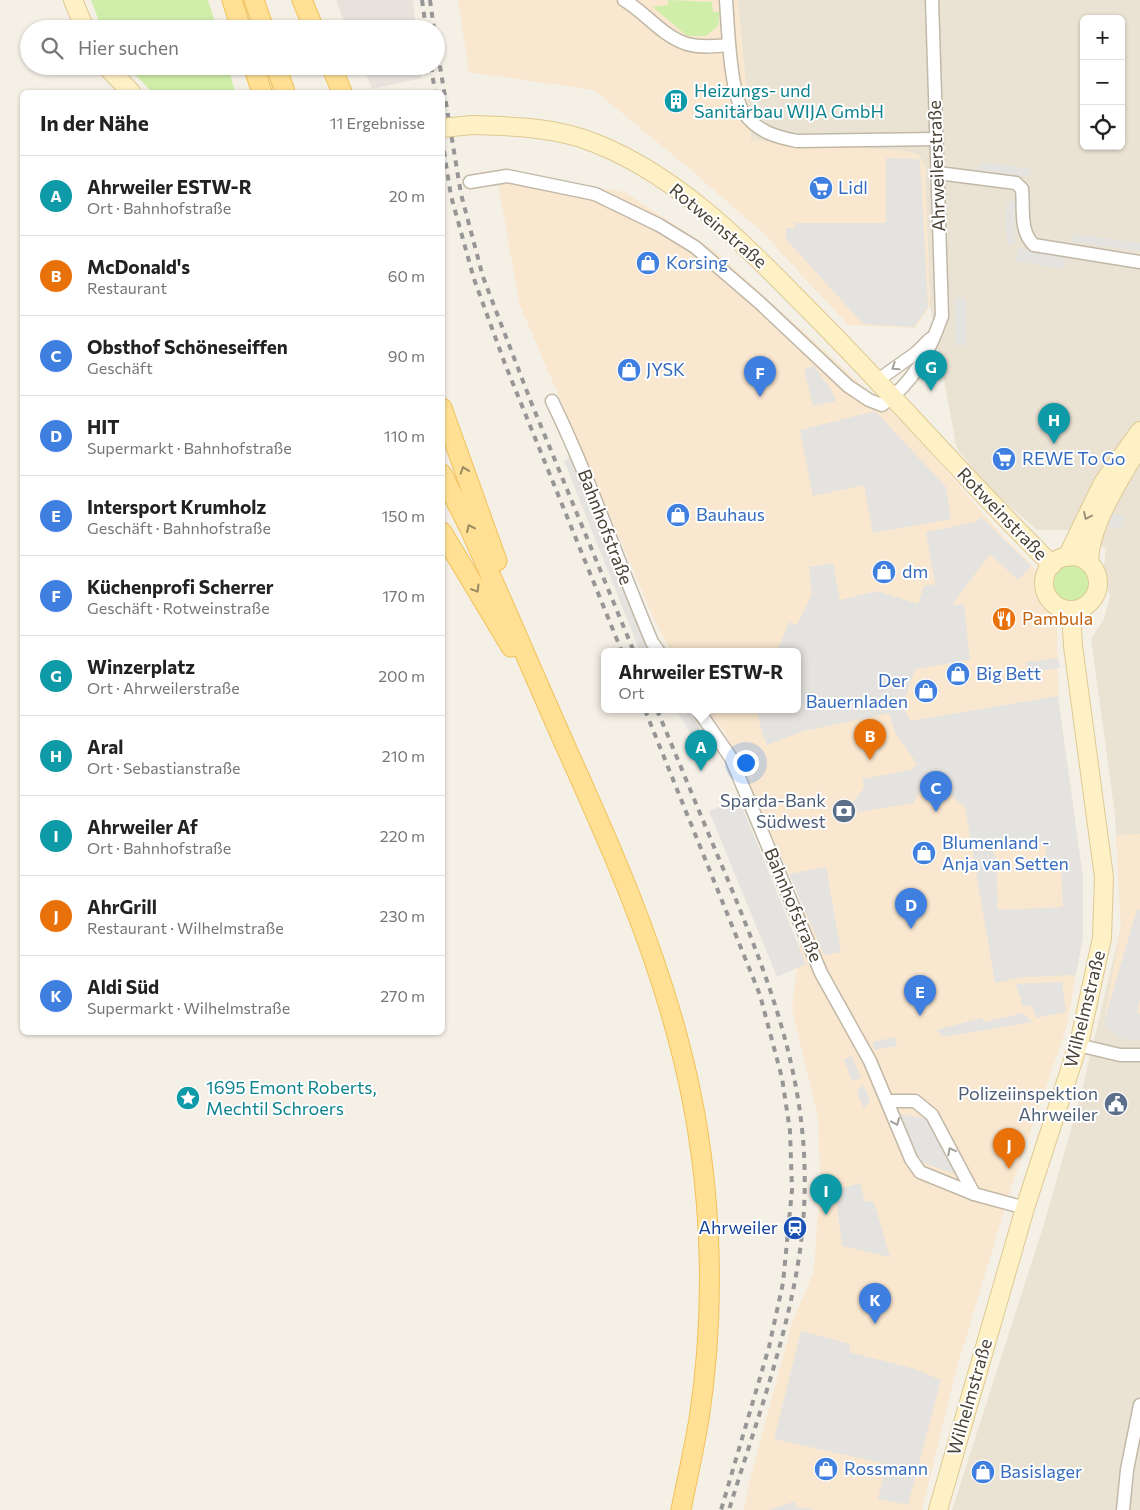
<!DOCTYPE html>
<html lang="de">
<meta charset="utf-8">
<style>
:root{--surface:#fff;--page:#f6f6f6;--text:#222;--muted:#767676;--line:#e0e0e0;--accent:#ff3513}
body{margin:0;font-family:Commissioner,sans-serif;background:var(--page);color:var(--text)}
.controls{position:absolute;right:15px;top:15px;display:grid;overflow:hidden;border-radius:8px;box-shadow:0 1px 4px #0004}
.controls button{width:45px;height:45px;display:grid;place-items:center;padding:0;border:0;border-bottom:1px solid var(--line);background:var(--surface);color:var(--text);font:25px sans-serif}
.you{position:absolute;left:745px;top:762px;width:18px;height:18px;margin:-12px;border:4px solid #fff;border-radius:50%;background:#1a73e8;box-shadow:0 0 0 8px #1a73e833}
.badge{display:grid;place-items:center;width:32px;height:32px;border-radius:50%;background:var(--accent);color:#fff;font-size:16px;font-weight:700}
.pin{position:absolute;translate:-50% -41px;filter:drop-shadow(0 1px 2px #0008)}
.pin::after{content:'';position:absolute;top:26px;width:18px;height:15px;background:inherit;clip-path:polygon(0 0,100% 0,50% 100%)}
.popup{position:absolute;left:601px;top:648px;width:200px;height:65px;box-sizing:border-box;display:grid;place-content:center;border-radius:8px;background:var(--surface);filter:drop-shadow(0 1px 4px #0005);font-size:16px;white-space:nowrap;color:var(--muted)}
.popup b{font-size:19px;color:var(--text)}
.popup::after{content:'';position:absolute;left:50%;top:100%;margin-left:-10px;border:10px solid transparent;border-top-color:var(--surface)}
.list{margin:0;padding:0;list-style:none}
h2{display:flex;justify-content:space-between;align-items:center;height:65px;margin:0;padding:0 20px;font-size:21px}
h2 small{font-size:16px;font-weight:400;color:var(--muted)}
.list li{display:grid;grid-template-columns:32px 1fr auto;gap:15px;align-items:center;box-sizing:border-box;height:80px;padding:0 20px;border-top:1px solid var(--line)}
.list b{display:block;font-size:19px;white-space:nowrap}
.list p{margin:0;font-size:16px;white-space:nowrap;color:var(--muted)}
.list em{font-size:16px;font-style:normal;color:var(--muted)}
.icon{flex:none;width:28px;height:28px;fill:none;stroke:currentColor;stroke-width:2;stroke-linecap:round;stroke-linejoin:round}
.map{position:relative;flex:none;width:1140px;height:1510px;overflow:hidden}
.search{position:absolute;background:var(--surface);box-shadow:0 1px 4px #0004;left:20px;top:20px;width:425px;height:55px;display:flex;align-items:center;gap:12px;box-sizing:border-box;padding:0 18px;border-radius:28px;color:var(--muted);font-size:19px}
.panel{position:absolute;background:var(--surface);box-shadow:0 1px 4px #0004;left:20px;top:90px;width:425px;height:945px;border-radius:8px}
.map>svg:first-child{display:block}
</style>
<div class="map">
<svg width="1140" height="1510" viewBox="0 0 1140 1510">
<rect width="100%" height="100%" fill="#f5f0e6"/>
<path fill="#eae2d3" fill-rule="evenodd" d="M738 0H1140V1510H952L1044 1224 1081 1094 1121 927 1115 815 1091 639 1104 619 1110 596 1103 574 1106 549 1072 530H1037L991 490 957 449 930 306 925 166 919 155 905 151 751 140ZM1084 19H1121V146H1084Z"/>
<g fill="#f9e7cf">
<path d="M458 0H738L751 140 905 151 919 155 925 166 930 306 915 328 848 325 763 233 691 170 594 90 469 72Z"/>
<path d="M496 170 624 192 715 251 910 429 1001 534 1033 566 1057 623 1058 696 1083 878V937L1066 1029 1011 1188 955 1374 922 1510H744L749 1483 792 1323 814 1271 820 1178 818 1117 792 1009 804 907 725 732 707 710H797V652H671L655 621 519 303Z"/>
<path d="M1140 834V1040L1121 1039 1103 1025 1121 927 1116 835Z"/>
</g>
<g fill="#e7e2db">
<path d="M336 0H413L416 29H347Z"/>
<path d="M363 66H421L422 78 372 89Z"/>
</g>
<g fill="#d0eeaa">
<path d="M91 0H208L217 29H102Z"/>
<path d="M668 0 712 2 713 12H720L718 26 706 36H687L653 7 668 5Z"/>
<path d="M127 66H228L235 92H152Z"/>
<circle cx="1071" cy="584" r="22"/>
</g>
<g fill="#e5e3df" fill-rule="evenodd">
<path d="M886 158 920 159 928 307 914 327 863 324 786 239V228H795V223H886Z"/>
<path d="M982 162 1032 169 1029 177 977 169Z"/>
<path d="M1015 200V243L1007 245 1006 203Z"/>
<path d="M1073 234 1140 243V251L1072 242Z"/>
<path d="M1018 248 1066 257 1064 269 1016 261Z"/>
<path d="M955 297 966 298V346L955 345Z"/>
<path d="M814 366 832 391 836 401 813 406 804 369Z"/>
<path d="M875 411 946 487 951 519 873 533 864 485 813 496 800 430Z"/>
<path d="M573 456 652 652H640L639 649 564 461Z"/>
<path d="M1112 513 1125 517 1121 529 1108 526Z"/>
<path d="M981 517 1031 566 1018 580 990 554 952 605 964 604 970 660 915 669 903 705 910 721 1058 696 1083 878V937L1076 975 1023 977 995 983 965 807 928 778 913 803 852 813 851 805 864 788 862 779 911 770 917 764 895 732 889 713 804 731 767 745 762 733 757 710H797V652H777L789 622 797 625 812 594 809 567 833 563 840 600 877 591 918 604 924 586 935 584 926 532 976 522ZM1045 843 1047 863 1061 862 1063 907 998 910 996 858 993 851 999 846 1002 849 1017 848V845Z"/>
<path d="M1058 658 1060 668 1027 672 1026 662Z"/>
<path d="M676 710H688L700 729 692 736Z"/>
<path d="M739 799 806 964 777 977 709 811Z"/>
<path d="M826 867 841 952 824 955 789 874Z"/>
<path d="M1137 909 1140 910V999L1137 1013H1140V1040L1121 1039 1103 1025Z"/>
<path d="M1062 982 1066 1012 1036 1018 1032 1005 1023 1007 1016 984Z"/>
<path d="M1023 1013 1033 1022 943 1037 936 1030 982 1018 984 1022Z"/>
<path d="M895 1037 897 1046 874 1050 873 1042Z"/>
<path d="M852 1056 861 1078 852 1081 844 1059Z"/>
<path d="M863 1084 870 1100 864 1109 857 1092Z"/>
<path d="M899 1114 930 1119 955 1174 919 1161Z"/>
<path d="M860 1183 865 1201 874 1202 890 1257 842 1246 835 1190Z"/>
<path d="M801 1331 850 1344 849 1352 915 1369 941 1380 908 1505 878 1499 886 1464 774 1439Z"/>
<path d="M796 1501 795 1507 816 1510H769Z"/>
</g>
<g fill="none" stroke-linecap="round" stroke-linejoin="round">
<g stroke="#c2b8a7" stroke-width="15">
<g id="street">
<path d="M624 0C645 12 663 37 687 44 701 48 716 46 729 45"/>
<path d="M726 0C728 26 730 94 744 113 758 132 776 137 797 141L937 139"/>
<path d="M938 173 1016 183 1022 189C1024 208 1019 231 1034 245L1140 262"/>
<path d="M470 182 507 176 595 194 659 225 695 247 760 303 848 386 869 400 882 405C914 382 929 353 942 316L932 0"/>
<path d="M878 380 916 353 930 339"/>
<path d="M552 401C590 479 618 562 652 642L659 652"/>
<path d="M698 710 731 758 821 973 870 1061 911 1159 920 1172 974 1194 1025 1208"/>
<path d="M1078 1045 1120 1055H1140"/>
<path d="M887 1101H915L932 1115 974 1194"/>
<path d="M1123 1510 1127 1470 1140 1405"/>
</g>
</g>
<g stroke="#dec992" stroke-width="20">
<g id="secondary">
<path d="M73 0 85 29"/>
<path d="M106 66 131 92"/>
<path d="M472 125C509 126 545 127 581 138 673 169 743 243 809 310 892 393 968 482 1052 565"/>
<circle cx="1071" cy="583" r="27"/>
<path d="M1067 557 1103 483 1140 431"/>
<path d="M1089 563C1089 524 1121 478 1140 445"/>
<path d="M938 1510 1025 1208 1080 1039 1102 938 1104 877 1073 646 1071 610"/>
</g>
</g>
<g stroke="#f1c258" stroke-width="21">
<g id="primary">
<path d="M232 0 241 29"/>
<path d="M254 0 264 29"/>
<path d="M302 0 314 29"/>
<path d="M253 66 262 92"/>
<path d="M276 66 285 92"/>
<path d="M331 66 342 92"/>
<path d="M442 408 497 561"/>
<path d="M442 474 469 527C503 602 535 678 569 754 611 847 652 940 678 1039 711 1160 718 1295 699 1419 694 1449 687 1480 681 1510"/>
<path d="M442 532 511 647"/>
</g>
</g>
<use href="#street" stroke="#fff" stroke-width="12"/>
<use href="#secondary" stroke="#fff1c6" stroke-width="18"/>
<use href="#primary" stroke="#ffe095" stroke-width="19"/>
<g stroke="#969696" stroke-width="4" stroke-dasharray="6 6" stroke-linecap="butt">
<path d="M422 0 426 29"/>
<path d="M430 0 434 29"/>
<path d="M436 42 461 194 483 277 531 402 634 652"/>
<path d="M431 66 435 92"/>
<path d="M442 139 451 196 474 279 505 364 622 652"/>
<path d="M645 710 760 995 782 1078 790 1131 792 1190 783 1283 769 1347 721 1510"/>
<path d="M657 710C680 764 702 819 725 873 775 994 816 1100 802 1234 792 1327 756 1421 729 1510"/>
</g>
<g stroke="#dec992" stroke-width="20" stroke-linecap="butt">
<path id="secondary-bridge" d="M442 128 472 125"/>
</g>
<use href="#secondary-bridge" stroke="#fff1c6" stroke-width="18"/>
</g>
<defs><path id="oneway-chevron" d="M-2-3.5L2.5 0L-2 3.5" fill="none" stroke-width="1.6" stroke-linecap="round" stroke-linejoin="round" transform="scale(1.25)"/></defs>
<g stroke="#a4a09a">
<use href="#oneway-chevron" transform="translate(895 367) rotate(147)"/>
<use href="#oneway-chevron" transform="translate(896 1122) rotate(68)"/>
<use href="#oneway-chevron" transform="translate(951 1151) rotate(-118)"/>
</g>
<g stroke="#9b8960">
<use href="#oneway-chevron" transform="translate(464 470) rotate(-109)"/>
<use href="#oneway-chevron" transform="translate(470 528) rotate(-115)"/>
<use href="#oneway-chevron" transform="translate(476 589) rotate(59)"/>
</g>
<use stroke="#9b9076" href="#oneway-chevron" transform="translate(1087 516) rotate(115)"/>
<defs>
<g id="building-disc" transform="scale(1.25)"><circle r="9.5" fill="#0f9aa8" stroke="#fff"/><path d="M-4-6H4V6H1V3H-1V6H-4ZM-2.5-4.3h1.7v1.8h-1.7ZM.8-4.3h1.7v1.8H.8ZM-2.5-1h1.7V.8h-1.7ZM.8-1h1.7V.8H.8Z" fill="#fff"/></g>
<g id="supermarket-disc" transform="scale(1.25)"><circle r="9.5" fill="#3f7fe0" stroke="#fff"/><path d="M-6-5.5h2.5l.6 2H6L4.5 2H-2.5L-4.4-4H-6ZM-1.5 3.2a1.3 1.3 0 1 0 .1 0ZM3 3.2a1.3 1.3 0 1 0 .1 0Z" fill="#fff"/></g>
<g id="shop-disc" transform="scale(1.25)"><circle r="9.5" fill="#3f7fe0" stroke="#fff"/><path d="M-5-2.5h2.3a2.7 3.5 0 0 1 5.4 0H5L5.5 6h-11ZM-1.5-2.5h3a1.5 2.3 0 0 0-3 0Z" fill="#fff"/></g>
<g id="restaurant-disc" transform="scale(1.25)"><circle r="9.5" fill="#e8710a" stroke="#fff"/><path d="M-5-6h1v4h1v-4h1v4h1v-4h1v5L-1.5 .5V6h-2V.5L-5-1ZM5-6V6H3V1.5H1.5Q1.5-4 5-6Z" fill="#fff"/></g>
<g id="bank-disc" transform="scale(1.25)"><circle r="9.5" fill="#5c6f8a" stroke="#fff"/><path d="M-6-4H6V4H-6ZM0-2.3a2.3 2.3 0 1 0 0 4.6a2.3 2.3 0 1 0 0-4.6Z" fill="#fff"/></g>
<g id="sight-disc" transform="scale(1.25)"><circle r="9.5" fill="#0f9aa8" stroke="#fff"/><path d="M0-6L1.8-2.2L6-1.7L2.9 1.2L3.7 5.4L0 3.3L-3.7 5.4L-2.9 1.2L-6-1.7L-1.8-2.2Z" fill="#fff"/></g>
<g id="civic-disc" transform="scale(1.25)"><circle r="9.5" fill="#5c6f8a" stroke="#fff"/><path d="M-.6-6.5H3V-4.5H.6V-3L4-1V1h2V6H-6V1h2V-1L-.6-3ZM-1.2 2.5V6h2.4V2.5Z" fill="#fff"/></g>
<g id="station-disc" transform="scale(1.25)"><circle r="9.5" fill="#1a4fb4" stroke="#fff"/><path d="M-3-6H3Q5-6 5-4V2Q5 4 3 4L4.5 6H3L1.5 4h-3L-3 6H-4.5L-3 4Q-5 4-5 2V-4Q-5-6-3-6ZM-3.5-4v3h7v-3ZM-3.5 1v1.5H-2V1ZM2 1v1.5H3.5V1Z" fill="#fff"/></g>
</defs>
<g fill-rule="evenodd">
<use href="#building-disc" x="676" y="101"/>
<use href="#supermarket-disc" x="821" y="188"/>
<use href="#shop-disc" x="648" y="263"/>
<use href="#shop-disc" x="629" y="370"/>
<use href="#supermarket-disc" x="1004" y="459"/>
<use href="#shop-disc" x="678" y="515"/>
<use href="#shop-disc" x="884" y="572"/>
<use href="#restaurant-disc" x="1004" y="619"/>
<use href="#shop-disc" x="958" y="674"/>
<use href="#shop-disc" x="926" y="691"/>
<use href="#bank-disc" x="844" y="811"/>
<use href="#shop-disc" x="924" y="853"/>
<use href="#sight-disc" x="188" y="1098"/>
<use href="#civic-disc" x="1116" y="1104"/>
<use href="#station-disc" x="795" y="1228"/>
<use href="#shop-disc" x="826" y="1469"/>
<use href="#shop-disc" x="983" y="1472"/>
</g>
<g text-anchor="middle" stroke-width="4" stroke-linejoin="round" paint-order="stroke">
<g font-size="18" fill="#0d838f" stroke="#fff" text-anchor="start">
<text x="694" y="97">Heizungs- und<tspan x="694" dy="21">Sanitärbau WIJA GmbH</tspan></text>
<text x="206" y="1094">1695 Emont Roberts,<tspan x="206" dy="21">Mechtil Schroers</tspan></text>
</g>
<g font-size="18" fill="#494134" stroke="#fff">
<text transform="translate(937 166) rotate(-92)" y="6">Ahrweilerstraße</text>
<text transform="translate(718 226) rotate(40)" y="6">Rotweinstraße</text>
<text transform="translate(1002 514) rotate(46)" y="6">Rotweinstraße</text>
<text transform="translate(605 527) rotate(69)" y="6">Bahnhofstraße</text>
<text transform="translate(793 905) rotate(67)" y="6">Bahnhofstraße</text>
<text transform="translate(1085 1009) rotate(-76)" y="6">Wilhelmstraße</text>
<text transform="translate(970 1397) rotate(-74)" y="6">Wilhelmstraße</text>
</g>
<g font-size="18" fill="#366cbe" stroke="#fff" text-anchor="start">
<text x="838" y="194">Lidl</text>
<text x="666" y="269">Korsing</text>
<text x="646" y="376">JYSK</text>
<text x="1022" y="465">REWE To Go</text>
<text x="696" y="521">Bauhaus</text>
<text x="902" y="578">dm</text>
<text x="976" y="680">Big Bett</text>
<text x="908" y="687" text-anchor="end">Der<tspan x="908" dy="21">Bauernladen</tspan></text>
<text x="942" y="849">Blumenland -<tspan x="942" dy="21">Anja van Setten</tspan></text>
<text x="844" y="1475">Rossmann</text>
<text x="1000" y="1478">Basislager</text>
</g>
<g font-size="18" fill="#c56008" stroke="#fff" text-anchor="start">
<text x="1022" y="625">Pambula</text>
</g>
<g font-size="18" fill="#4e5e75" stroke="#fff" text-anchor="end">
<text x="826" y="807">Sparda-Bank<tspan x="826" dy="21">Südwest</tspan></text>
<text x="1098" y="1100">Polizeiinspektion<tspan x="1098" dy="21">Ahrweiler</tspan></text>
</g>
<g font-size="18" fill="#164399" stroke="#fff" text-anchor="end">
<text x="778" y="1234">Ahrweiler</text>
</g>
</g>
</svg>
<div class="controls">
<button>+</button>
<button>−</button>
<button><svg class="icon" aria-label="locate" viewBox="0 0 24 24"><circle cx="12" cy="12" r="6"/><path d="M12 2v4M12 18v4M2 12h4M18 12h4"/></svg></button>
</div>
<div class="you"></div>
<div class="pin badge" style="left:701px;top:771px;background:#0f9aa8">A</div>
<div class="popup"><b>Ahrweiler ESTW-R</b>Ort</div>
<div class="pin badge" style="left:870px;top:760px;background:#e8710a">B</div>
<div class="pin badge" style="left:936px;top:812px;background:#3f7fe0">C</div>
<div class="pin badge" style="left:911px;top:929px;background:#3f7fe0">D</div>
<div class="pin badge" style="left:920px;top:1016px;background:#3f7fe0">E</div>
<div class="pin badge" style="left:760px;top:397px;background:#3f7fe0">F</div>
<div class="pin badge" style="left:931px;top:391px;background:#0f9aa8">G</div>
<div class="pin badge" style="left:1054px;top:444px;background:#0f9aa8">H</div>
<div class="pin badge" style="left:826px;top:1215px;background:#0f9aa8">I</div>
<div class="pin badge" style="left:1009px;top:1169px;background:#e8710a">J</div>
<div class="pin badge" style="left:875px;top:1324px;background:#3f7fe0">K</div>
<div class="search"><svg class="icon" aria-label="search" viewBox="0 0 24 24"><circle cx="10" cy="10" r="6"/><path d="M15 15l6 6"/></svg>Hier suchen</div>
<section class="panel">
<h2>In der Nähe<small>11 Ergebnisse</small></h2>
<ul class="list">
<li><span class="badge" style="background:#0f9aa8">A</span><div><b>Ahrweiler ESTW-R</b><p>Ort · Bahnhofstraße</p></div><em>20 m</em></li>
<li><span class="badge" style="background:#e8710a">B</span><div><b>McDonald's</b><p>Restaurant</p></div><em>60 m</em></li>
<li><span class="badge" style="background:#3f7fe0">C</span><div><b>Obsthof Schöneseiffen</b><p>Geschäft</p></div><em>90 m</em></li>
<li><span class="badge" style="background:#3f7fe0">D</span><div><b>HIT</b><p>Supermarkt · Bahnhofstraße</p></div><em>110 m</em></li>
<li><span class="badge" style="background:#3f7fe0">E</span><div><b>Intersport Krumholz</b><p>Geschäft · Bahnhofstraße</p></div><em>150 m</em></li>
<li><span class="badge" style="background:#3f7fe0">F</span><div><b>Küchenprofi Scherrer</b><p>Geschäft · Rotweinstraße</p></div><em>170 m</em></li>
<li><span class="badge" style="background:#0f9aa8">G</span><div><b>Winzerplatz</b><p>Ort · Ahrweilerstraße</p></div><em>200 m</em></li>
<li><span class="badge" style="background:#0f9aa8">H</span><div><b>Aral</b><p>Ort · Sebastianstraße</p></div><em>210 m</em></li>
<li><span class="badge" style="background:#0f9aa8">I</span><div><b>Ahrweiler Af</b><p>Ort · Bahnhofstraße</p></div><em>220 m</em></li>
<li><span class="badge" style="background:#e8710a">J</span><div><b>AhrGrill</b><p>Restaurant · Wilhelmstraße</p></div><em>230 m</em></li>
<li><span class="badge" style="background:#3f7fe0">K</span><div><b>Aldi Süd</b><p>Supermarkt · Wilhelmstraße</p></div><em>270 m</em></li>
</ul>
</section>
</div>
